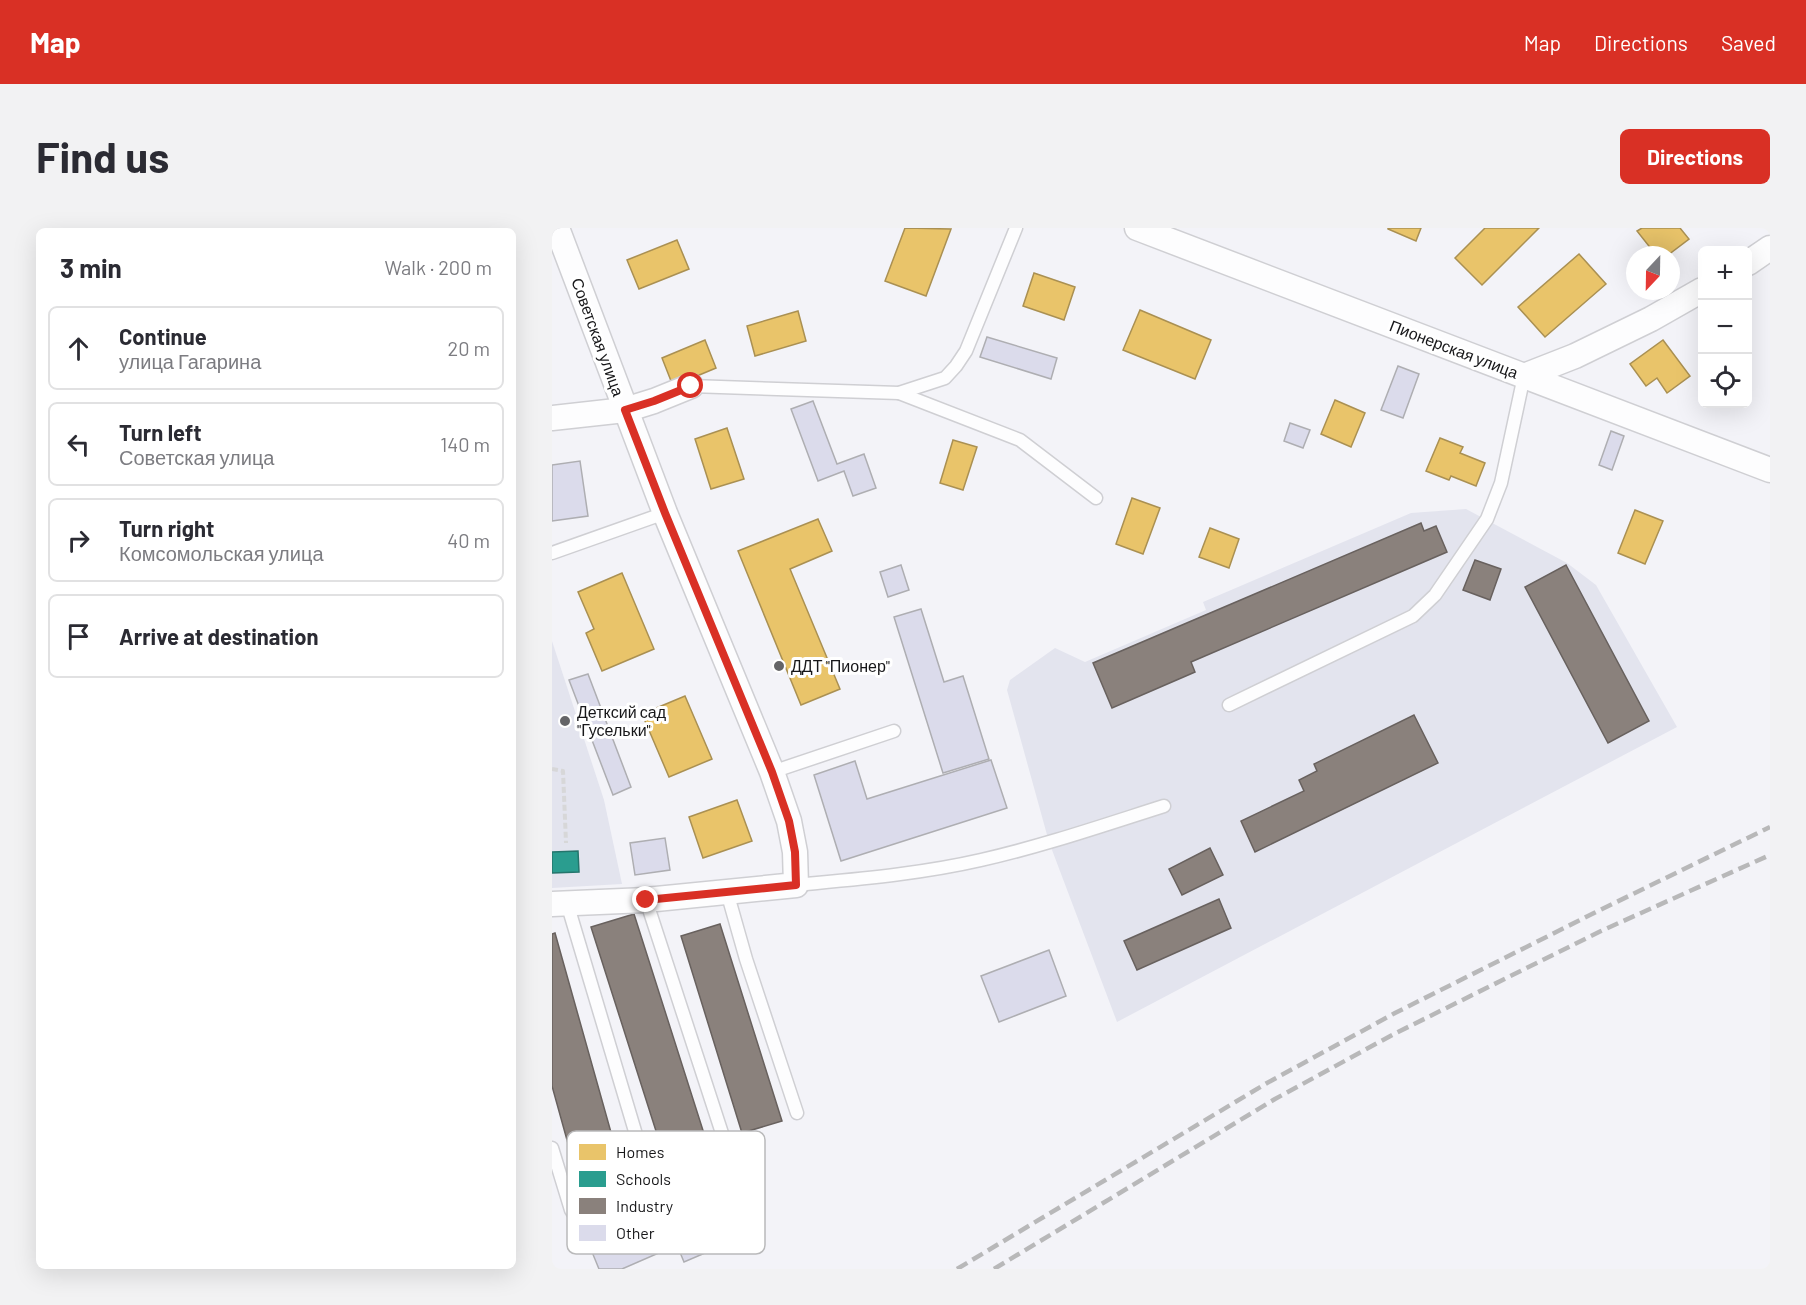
<!DOCTYPE html>
<meta charset="utf-8">
<style>
:root{--surface:#fff;--page:#f2f2f3;--text:#2b2b33;--muted:#7c7c81;--line:#e1e1e2;--accent:#d93025}
body{margin:0;font-family:Barlow,sans-serif;background:var(--page);color:var(--text)}
.controls{position:absolute;right:18px;top:18px;display:grid;overflow:hidden;border-radius:9px;box-shadow:0 6px 24px #0002}
.controls button{width:54px;height:54px;display:grid;place-items:center;padding:0;border:0;border-bottom:2px solid var(--line);background:var(--surface);color:var(--text);font:30px sans-serif}
.compass{position:absolute;left:1074px;top:18px;width:54px;height:54px;border-radius:50%;background:var(--surface);box-shadow:0 6px 24px #0002;rotate:202deg}
.stop{position:absolute;width:18px;height:18px;margin:-14px;border:4px solid #d93025;border-radius:50%;background:#fff}
.stop.end{background:#d93025;border-color:#fff;box-shadow:0 2px 6px #0008}
.list{margin:0;padding:0;list-style:none}
h2{display:flex;justify-content:space-between;align-items:center;height:78px;margin:0;padding:0 24px;font-size:26px}
h2 small{font-size:20px;font-weight:400;color:var(--muted)}
.list li{display:grid;grid-template-columns:39px 1fr auto;gap:18px;align-items:center;box-sizing:border-box;height:84px;margin:0 12px 12px;padding:0 12px;border:2px solid var(--line);border-radius:9px}
.list b{display:block;font-size:22px;white-space:nowrap}
.list p{margin:0;font-size:20px;white-space:nowrap;color:var(--muted)}
.list em{font-size:20px;font-style:normal;color:var(--muted)}
.icon{flex:none;width:33px;height:33px;fill:none;stroke:currentColor;stroke-width:2;stroke-linecap:round;stroke-linejoin:round}
.map{position:relative;flex:none;width:1218px;height:1041px;overflow:hidden;border-radius:9px}
header{display:flex;align-items:center;gap:36px;box-sizing:border-box;height:84px;padding:0 30px;background:var(--accent);color:#fff}
header strong{font-size:28px}
nav{display:flex;gap:33px;margin-inline-start:auto;font-size:21px}
.intro{display:flex;align-items:center;justify-content:space-between;box-sizing:border-box;height:144px;padding:0 36px}
h1{margin:0;font-size:42px}
.button{padding:15px 27px;border-radius:9px;background:var(--accent);color:#fff;font-size:21px;font-weight:700}
main{display:flex;gap:36px;padding:0 36px}
aside{flex:1;background:var(--surface);border-radius:9px;box-shadow:0 6px 24px #0002}
.map>svg:first-child{display:block}
</style>
<header>
<strong>Map</strong>
<nav><a>Map</a><a>Directions</a><a>Saved</a></nav>
</header>
<div class="intro"><h1>Find us</h1><a class="button">Directions</a></div>
<main>
<aside>
<h2>3 min<small>Walk · 200 m</small></h2>
<ul class="list">
<li><svg class="icon" aria-label="ahead" viewBox="0 0 24 24"><path d="M12 20V5M6 11l6-6 6 6"/></svg><div><b>Continue</b><p>улица Гагарина</p></div><em>20 m</em></li>
<li><svg class="icon" aria-label="left" viewBox="0 0 24 24"><path d="M17 20v-9H6M10 6l-5 5 5 5"/></svg><div><b>Turn left</b><p>Советская улица</p></div><em>140 m</em></li>
<li><svg class="icon" aria-label="right" viewBox="0 0 24 24"><path d="M7 20v-9h11M14 6l5 5-5 5"/></svg><div><b>Turn right</b><p>Комсомольская улица</p></div><em>40 m</em></li>
<li><svg class="icon" aria-label="arrive" viewBox="0 0 24 24"><path d="M6 21V4h12l-3 4 3 4H6"/></svg><div><b>Arrive at destination</b></div></li>
</ul>
</aside>
<div class="map">
<svg width="1218" height="1041" viewBox="0 0 1218 1041">
<rect width="100%" height="100%" fill="#f3f3f8"/>
<g fill="#e3e4ee">
<path d="M914 281 1015 335 1044 357 1125 499 565 794 497 614 455 462 458 452 503 420 533 434 654 382 651 374 859 285Z"/>
<path d="M0 413 52 572 70 656 0 660Z"/>
</g>
<g fill="#e9c46a" stroke="#aa9052" stroke-width="1.5">
<path d="M353 0 399 1 374 68 333 53Z"/>
<path d="M836 0H869L864 13 836 1Z"/>
<path d="M933 0H987L930 57 903 30Z"/>
<path d="M1090 0H1128L1137 11 1116 27H1104L1085 3Z"/>
<path d="M125 12 137 41 87 61 75 32Z"/>
<path d="M1027 26 1054 56 993 109 966 79Z"/>
<path d="M482 45 523 59 512 92 471 78Z"/>
<path d="M588 82 659 112 643 151 571 122Z"/>
<path d="M246 83 254 113 203 128 195 98Z"/>
<path d="M153 112 164 140 121 158 110 130Z"/>
<path d="M1111 112 1138 148 1115 165 1105 150 1094 158 1078 136Z"/>
<path d="M783 172 813 185 799 219 769 206Z"/>
<path d="M175 200 192 251 159 261 143 211Z"/>
<path d="M888 210 911 219 908 225 933 235 924 258 899 248 897 252 874 243Z"/>
<path d="M401 212 425 219 411 262 388 255Z"/>
<path d="M580 270 608 280 591 326 564 316Z"/>
<path d="M1083 282 1111 293 1093 336 1066 325Z"/>
<path d="M266 291 280 323 238 341 288 461 249 477 186 323Z"/>
<path d="M658 300 687 311 677 340 647 329Z"/>
<path d="M70 345 102 421 50 443 34 405 42 401 26 364Z"/>
<path d="M133 468 160 531 117 549 90 486Z"/>
<path d="M185 572 200 613 151 630 137 589Z"/>
</g>
<path fill="#2a9d8f" stroke="#24756c" stroke-width="1.5" d="M26 623 27 644 0 645V624Z"/>
<g fill="#8a817c" stroke="#68615e" stroke-width="1.5">
<path d="M869 295 872 303 884 298 895 324 639 434 643 444 560 480 541 435Z"/>
<path d="M923 332 949 341 938 372 911 362Z"/>
<path d="M1014 337 1097 493 1056 515 973 359Z"/>
<path d="M862 487 886 535 703 624 689 593 752 563 747 552 765 543 762 536Z"/>
<path d="M658 620 671 647 630 667 617 641Z"/>
<path d="M667 671 679 700 585 742 572 713Z"/>
<path d="M82 686 155 915 112 928 39 699Z"/>
<path d="M168 696 230 893 190 905 129 708Z"/>
<path d="M3 705 78 972 35 984 0 858V706Z"/>
</g>
<g fill="#dbdbeb" stroke="#aeaeb2" stroke-width="1.5">
<path d="M435 109 505 130 499 151 428 129Z"/>
<path d="M846 138 867 146 851 190 829 182Z"/>
<path d="M261 173 285 236 312 226 324 260 301 268 292 243 266 253 239 181Z"/>
<path d="M738 195 758 202 751 220 732 213Z"/>
<path d="M1059 203 1072 208 1060 242 1047 237Z"/>
<path d="M28 233 36 288 0 293V237Z"/>
<path d="M349 337 357 362 336 369 328 344Z"/>
<path d="M369 381 392 454 411 448 437 531 391 545 342 389Z"/>
<path d="M36 446 79 559 61 567 17 452Z"/>
<path d="M439 532 455 580 289 633 262 547 303 533 315 571Z"/>
<path d="M113 610 118 642 83 647 78 615Z"/>
<path d="M497 722 514 768 447 794 429 748Z"/>
<path d="M162 970 181 1013 132 1034 125 1017 70 1041H47L40 1024Z"/>
</g>
<g fill="none" stroke-linecap="round" stroke-linejoin="round">
<g stroke="#cfcfd3" stroke-width="15">
<g id="service">
<path d="M139 158 347 165 393 150 404 138 414 123 464 0"/>
<path d="M347 165 468 212 544 270"/>
<path d="M0 325 113 285"/>
<path d="M677 477 861 388 883 367 935 291 949 255 972 148"/>
<path d="M220 544 342 503"/>
<path d="M244 657C306 651 368 646 429 632 491 618 552 597 612 578"/>
<path d="M175 664 194 731 245 885"/>
<path d="M15 675 105 977"/>
<path d="M0 920 19 982 27 994 46 1000 58 996 105 977 182 942 94 672"/>
</g>
</g>
<g stroke="#cfcfd3" stroke-width="27">
<g id="minor">
<path d="M585 0 1218 242"/>
<path d="M1196 35 1218 20"/>
<path d="M972 148 1023 128 1099 91 1150 62"/>
<path d="M0 190 73 182 102 173 139 158"/>
<path d="M0 676 94 672 244 657 243 624 237 593 220 544 113 285 5 0"/>
</g>
</g>
<path stroke="#d7d7d8" stroke-width="4" stroke-dasharray="6 3" stroke-linecap="butt" d="M0 541 11 543 14 615"/>
<use href="#service" stroke="#fdfdfe" stroke-width="12"/>
<use href="#minor" stroke="#fdfdfe" stroke-width="24"/>
<g stroke="#b8b8b9" stroke-width="4.5" stroke-dasharray="12 6" stroke-linecap="butt">
<path d="M405 1041 715 855 843 785 1042 685 1218 599"/>
<path d="M442 1041 723 871 842 806 1049 703 1218 627"/>
</g>
</g>
<g fill="none" stroke-linecap="round" stroke-linejoin="round">
<path stroke="#d93025" stroke-width="8" d="M94 672 244 657 243 624 237 593 220 544 113 285 73 182 102 173 139 158"/>
</g>
<g fill="#646467" stroke="#fff" stroke-width="2">
<circle cx="227" cy="438" r="6"/>
<circle cx="13" cy="493" r="6"/>
</g>
<g text-anchor="middle" stroke-width="6" stroke-linejoin="round" paint-order="stroke">
<g font-size="16" fill="#171719" stroke="#fff">
<text transform="translate(46 109) rotate(70)" y="6">Советская улица</text>
<text transform="translate(902 121) rotate(21)" y="6">Пионерская улица</text>
</g>
<g font-size="16" fill="#171719" stroke="#fff" text-anchor="start">
<text x="239" y="444">ДДТ "Пионер"</text>
<text x="25" y="490">Детксий сад<tspan x="25" dy="18">"Гусельки"</tspan></text>
</g>
</g>
<rect x="15" y="903" width="198" height="123" rx="9" fill="#fff" stroke="#b9b9ba" stroke-width="1.5"/>
<rect x="27" y="916" width="27" height="16" fill="#e9c46a"/>
<rect x="27" y="943" width="27" height="16" fill="#2a9d8f"/>
<rect x="27" y="970" width="27" height="16" fill="#8a817c"/>
<rect x="27" y="997" width="27" height="16" fill="#dbdbeb"/>
<g font-size="16" fill="#171719">
<text x="64" y="930">Homes</text>
<text x="64" y="957">Schools</text>
<text x="64" y="984">Industry</text>
<text x="64" y="1011">Other</text>
</g>
</svg>
<div class="controls">
<button>+</button>
<button>−</button>
<button><svg class="icon" aria-label="locate" viewBox="0 0 24 24"><circle cx="12" cy="12" r="6"/><path d="M12 2v4M12 18v4M2 12h4M18 12h4"/></svg></button>
</div>
<svg class="compass" viewBox="-18 -18 36 36"><path d="M0-13l5 13h-10z" fill="#e53935"/><path d="M0 13l5-13h-10z" fill="#7c7c81"/></svg>
<div class="stop" style="left:139px;top:158px"></div>
<div class="stop end" style="left:94px;top:672px"></div>
</div>
</main>
